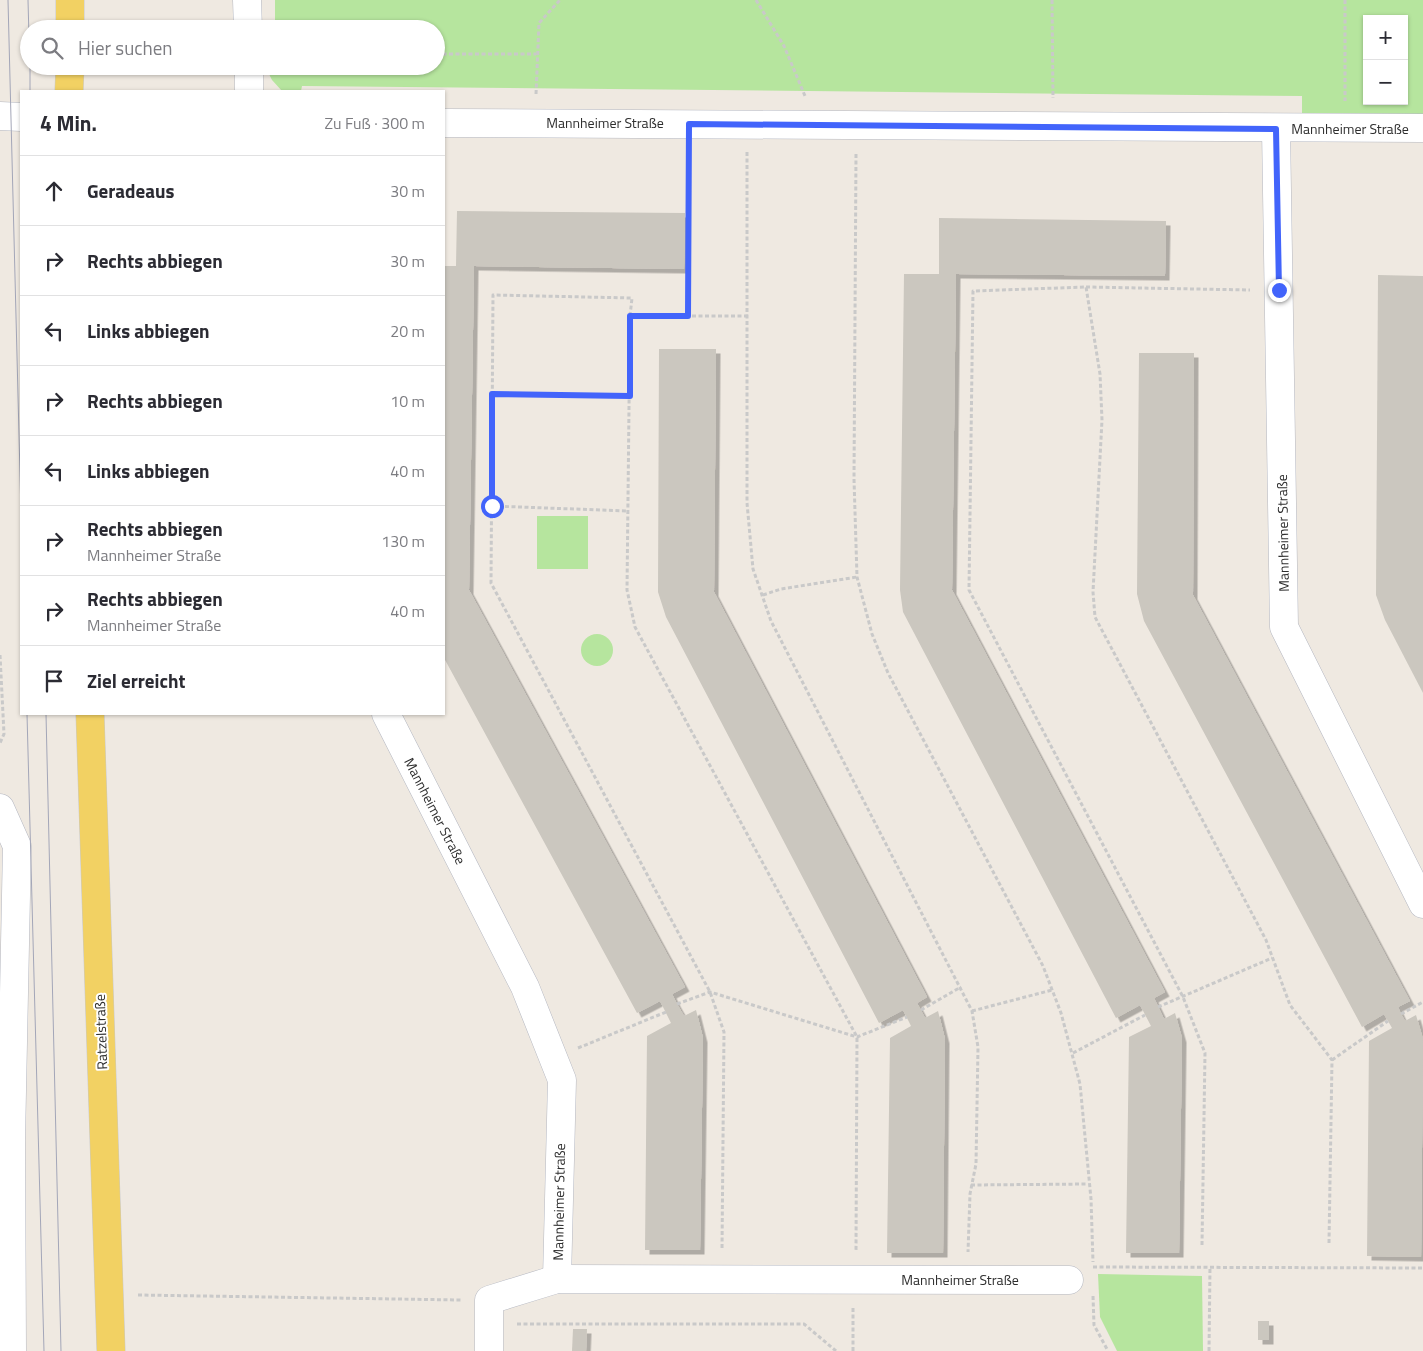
<!DOCTYPE html>
<html lang="de">
<meta charset="utf-8">
<style>
:root{--surface:#fff;--page:#f2f2f3;--text:#2b2b33;--muted:#7c7c81;--line:#e1e1e2}
body{margin:0;font-family:"Titillium Web",sans-serif;background:var(--page);color:var(--text)}
.controls{position:absolute;right:15px;top:15px;display:grid;overflow:hidden;border-radius:0px;box-shadow:0 1px 4px #0004}
.controls button{width:45px;height:45px;display:grid;place-items:center;padding:0;border:0;border-bottom:1px solid var(--line);background:var(--surface);color:var(--text);font:25px sans-serif}
.stop{position:absolute;width:15px;height:15px;margin:-11px;border:4px solid #4264fb;border-radius:50%;background:#fff}
.stop.end{background:#4264fb;border-color:#fff;box-shadow:0 1px 5px #0008}
.list{margin:0;padding:0;list-style:none}
h2{display:flex;justify-content:space-between;align-items:center;height:65px;margin:0;padding:0 20px;font-size:21px}
h2 small{font-size:16px;font-weight:400;color:var(--muted)}
.list li{display:grid;grid-template-columns:32px 1fr auto;gap:15px;align-items:center;box-sizing:border-box;height:70px;padding:0 20px;border-top:1px solid var(--line)}
.list b{display:block;font-size:19px;white-space:nowrap}
.list p{margin:0;font-size:16px;white-space:nowrap;color:var(--muted)}
.list em{font-size:16px;font-style:normal;color:var(--muted)}
.icon{flex:none;width:28px;height:28px;fill:none;stroke:currentColor;stroke-width:2;stroke-linecap:round;stroke-linejoin:round}
.map{position:relative;flex:none;width:1423px;height:1351px;overflow:hidden}
.search{position:absolute;background:var(--surface);box-shadow:0 1px 4px #0004;left:20px;top:20px;width:425px;height:55px;display:flex;align-items:center;gap:12px;box-sizing:border-box;padding:0 18px;border-radius:28px;color:var(--muted);font-size:19px}
.panel{position:absolute;background:var(--surface);box-shadow:0 1px 4px #0004;left:20px;top:90px;width:425px;height:625px;border-radius:0px}
.map>svg:first-child{display:block}
</style>
<div class="map">
<svg width="1423" height="1351" viewBox="0 0 1423 1351">
<defs>
<filter id="shadow"><feDropShadow dx="4.5" dy="4.5" stdDeviation="0" flood-color="#0004"/></filter>
</defs>
<rect width="100%" height="100%" fill="#efe9e1"/>
<g fill="#b6e59e" fill-rule="evenodd">
<path d="M275 0H1423V117L1302 116V96L302 86 301 91H282L272 80 265 66H436V29H275ZM1367 19H1404V101H1367Z"/>
<rect x="537" y="516" width="51" height="53"/>
<circle cx="597" cy="650" r="16"/>
<path d="M1098 1274 1202 1276 1203 1351H1117L1100 1317Z"/>
</g>
<g fill="#cbc7bf" filter="url(#shadow)">
<path d="M457 211 685 213 684 269 474 266 469 590 685 987 672 994 677 1004 684 1016 696 1010 703 1038 700 1250H645L647 1036 671 1023 660 1001 637 1013 444 658V266H456Z"/>
<path d="M939 218 1166 221 1165 276 956 274 952 590 1165 992 1154 998 1164 1019 1175 1013 1182 1038 1179 1253H1126L1129 1037 1151 1026 1140 1005 1116 1018 903 612 900 590 904 274H939Z"/>
<path d="M1378 275 1423 276V693L1385 620 1376 595Z"/>
<path d="M659 349H716L714 592 927 997 917 1003 925 1018 938 1011 945 1039 943 1253H887L890 1038 911 1026 903 1010 879 1023 666 617 658 592Z"/>
<path d="M1139 353H1194L1193 595 1410 1001 1398 1007 1401 1014 1405 1021 1416 1015 1423 1039 1421 1257 1367 1256 1369 1041 1392 1028 1384 1014 1362 1027 1144 621 1137 594Z"/>
<rect x="1258" y="1321" width="11" height="19"/>
<path d="M573 1329H587L586 1351H572Z"/>
</g>
<g fill="none" stroke-linecap="round" stroke-linejoin="round">
<g stroke="#b4b7c1" stroke-width="29">
<g id="minor">
<path d="M247 0 248 29"/>
<path d="M249 66V91"/>
<path d="M0 116 21 117"/>
<path d="M444 123 1423 128"/>
<path d="M1276 129 1284 627 1423 904"/>
<path d="M386 714 525 987 562 1080 557 1279"/>
<path d="M0 808 17 846 11 1140 12 1351"/>
<path d="M489 1351V1300L557 1279 1069 1280"/>
</g>
</g>
<g stroke="#c9c9c9" stroke-width="29">
<g id="major">
<path d="M70 29V0"/>
<path d="M69 91 70 66"/>
<path d="M90 714 111 1351"/>
</g>
</g>
<g stroke="#c9c9c9" stroke-width="3" stroke-dasharray="4 2.5" stroke-linecap="butt">
<path d="M756 0 784 46 805 96"/>
<path d="M1052 0 1053 98"/>
<path d="M1345 0V101"/>
<path d="M436 54H536"/>
<path d="M536 94 539 23 560 0"/>
<path d="M747 152V503L753 569 771 621 972 1011 978 1047 976 1164 970 1194 968 1252"/>
<path d="M856 154 854 479 857 577 872 634 888 673 1043 966 1061 1013 1080 1084 1091 1199 1093 1262"/>
<path d="M1086 287 1250 290"/>
<path d="M630 316 632 298 493 295 491 583 710 992 724 1032 722 1250"/>
<path d="M689 316V152"/>
<path d="M748 316H630L627 590 635 627 857 1037 856 1250"/>
<path d="M493 394 630 396"/>
<path d="M492 506 628 511"/>
<path d="M763 595 781 589 857 577"/>
<path d="M0 655 4 734 0 743"/>
<path d="M677 1004 710 992 857 1037 907 1017"/>
<path d="M1158 1007 1272 958"/>
<path d="M921 1010 961 987"/>
<path d="M972 1011 1052 990"/>
<path d="M1401 1014 1423 1002"/>
<path d="M578 1048 666 1012"/>
<path d="M1073 1053 1145 1015"/>
<path d="M1332 1060 1388 1021"/>
<path d="M971 1185 1088 1184"/>
<path d="M1202 1245 1205 1053 1183 997 969 590 973 291 1086 287 1100 374 1102 420 1093 592 1095 617 1266 940 1290 1005 1332 1060 1329 1243"/>
<path d="M1093 1267 1423 1268"/>
<path d="M138 1295 461 1300"/>
<path d="M1093 1296 1094 1325 1108 1351"/>
<path d="M517 1324H804L836 1351"/>
<path d="M853 1351V1308"/>
<path d="M1209 1351 1210 1267"/>
</g>
<use href="#minor" stroke="#fff" stroke-width="28"/>
<use href="#major" stroke="#f2d163" stroke-width="28"/>
<g stroke="#a3a6b8" stroke-width="1">
<path d="M8 0 21 514"/>
<path d="M28 0 29 37"/>
<path d="M30 66V91"/>
<path d="M27 714 44 1351"/>
<path d="M46 714 61 1351"/>
</g>
</g>
<g fill="none" stroke-linecap="round" stroke-linejoin="round">
<path stroke="#4264fb" stroke-width="6" d="M492 506V394L630 396V316H688L689 124 1276 129 1279 290"/>
</g>
<g text-anchor="middle" stroke-width="4" stroke-linejoin="round" paint-order="stroke">
<g font-size="14" fill="#2e2e2e" stroke="#fff">
<text x="605" y="128">Mannheimer Straße</text>
<text x="1350" y="134">Mannheimer Straße</text>
<text transform="translate(1283 533) rotate(-91)" y="5">Mannheimer Straße</text>
<text transform="translate(435 811) rotate(63)" y="5">Mannheimer Straße</text>
<text transform="translate(101 1032) rotate(-92)" y="5">Ratzelstraße</text>
<text transform="translate(559 1202) rotate(-89)" y="5">Mannheimer Straße</text>
<text x="960" y="1285">Mannheimer Straße</text>
</g>
</g>
</svg>
<div class="controls">
<button>+</button>
<button>−</button>
</div>
<div class="stop" style="left:492px;top:506px"></div>
<div class="stop end" style="left:1279px;top:290px"></div>
<div class="search"><svg class="icon" aria-label="search" viewBox="0 0 24 24"><circle cx="10" cy="10" r="6"/><path d="M15 15l6 6"/></svg>Hier suchen</div>
<section class="panel">
<h2>4 Min.<small>Zu Fuß · 300 m</small></h2>
<ul class="list">
<li><svg class="icon" aria-label="ahead" viewBox="0 0 24 24"><path d="M12 20V5M6 11l6-6 6 6"/></svg><div><b>Geradeaus</b></div><em>30 m</em></li>
<li><svg class="icon" aria-label="right" viewBox="0 0 24 24"><path d="M7 20v-9h11M14 6l5 5-5 5"/></svg><div><b>Rechts abbiegen</b></div><em>30 m</em></li>
<li><svg class="icon" aria-label="left" viewBox="0 0 24 24"><path d="M17 20v-9H6M10 6l-5 5 5 5"/></svg><div><b>Links abbiegen</b></div><em>20 m</em></li>
<li><svg class="icon" aria-label="right" viewBox="0 0 24 24"><path d="M7 20v-9h11M14 6l5 5-5 5"/></svg><div><b>Rechts abbiegen</b></div><em>10 m</em></li>
<li><svg class="icon" aria-label="left" viewBox="0 0 24 24"><path d="M17 20v-9H6M10 6l-5 5 5 5"/></svg><div><b>Links abbiegen</b></div><em>40 m</em></li>
<li><svg class="icon" aria-label="right" viewBox="0 0 24 24"><path d="M7 20v-9h11M14 6l5 5-5 5"/></svg><div><b>Rechts abbiegen</b><p>Mannheimer Straße</p></div><em>130 m</em></li>
<li><svg class="icon" aria-label="right" viewBox="0 0 24 24"><path d="M7 20v-9h11M14 6l5 5-5 5"/></svg><div><b>Rechts abbiegen</b><p>Mannheimer Straße</p></div><em>40 m</em></li>
<li><svg class="icon" aria-label="arrive" viewBox="0 0 24 24"><path d="M6 21V4h12l-3 4 3 4H6"/></svg><div><b>Ziel erreicht</b></div></li>
</ul>
</section>
</div>
